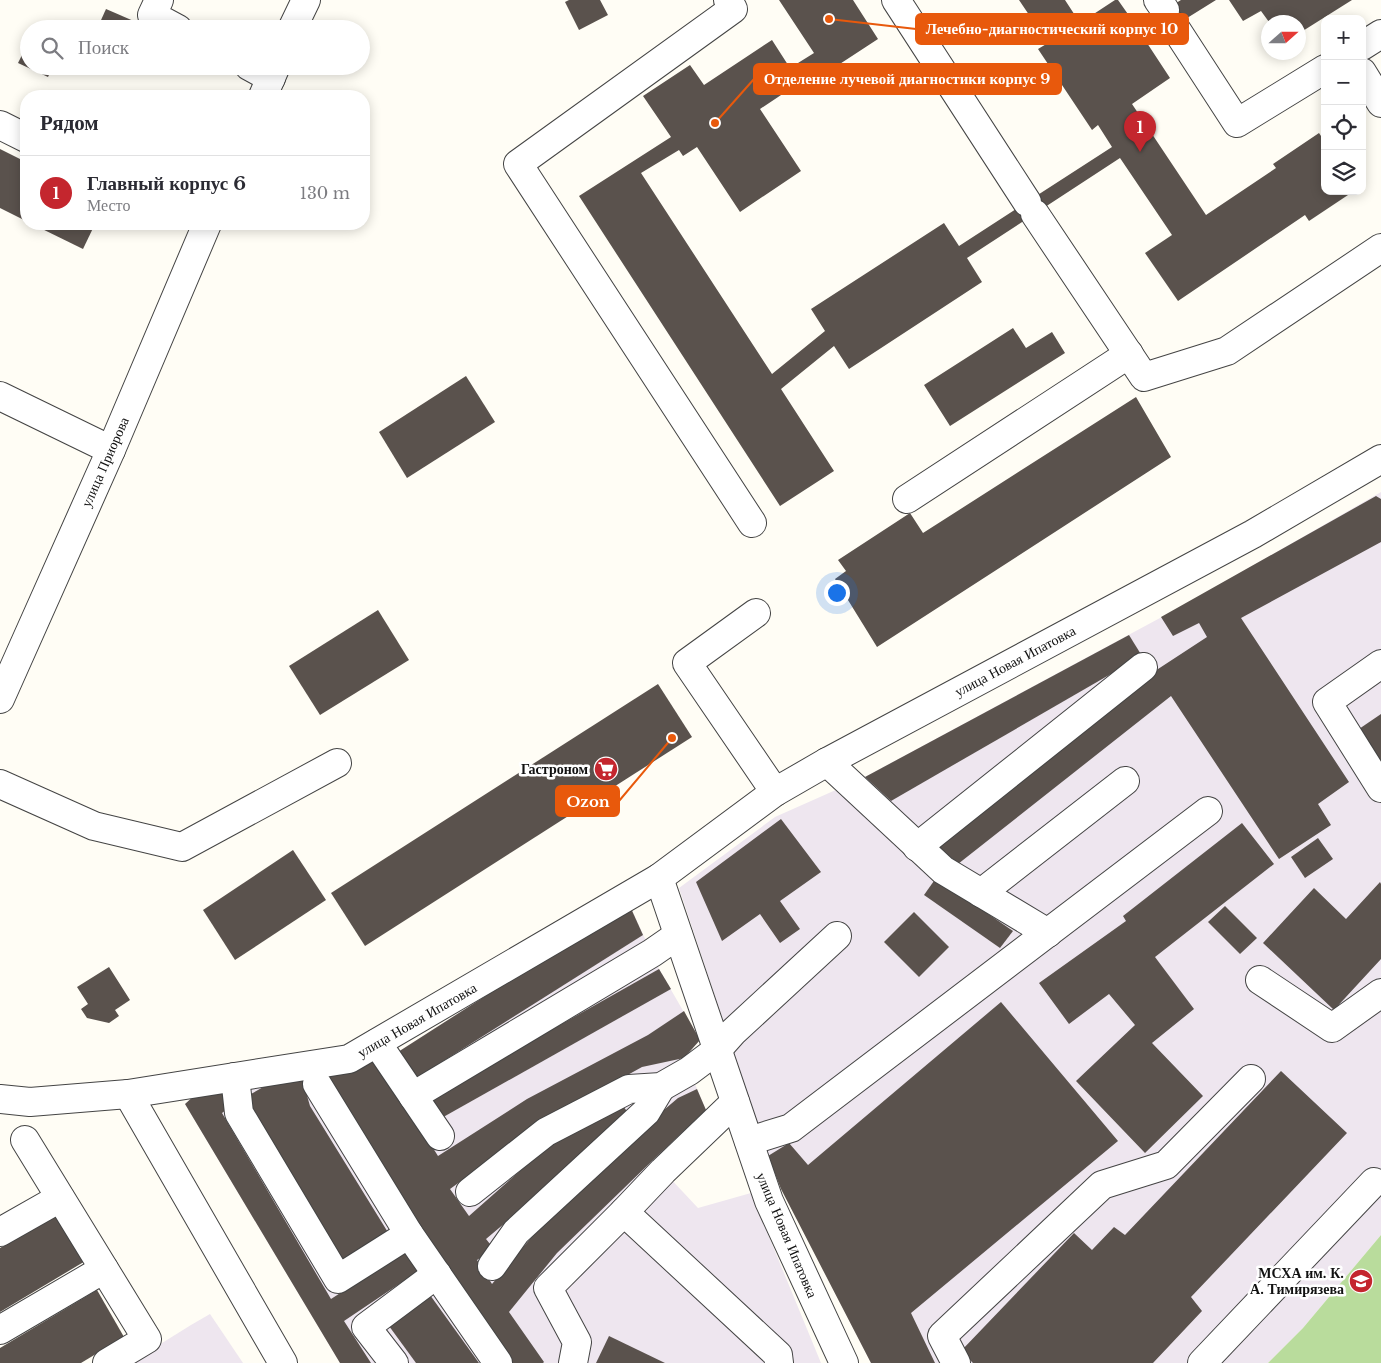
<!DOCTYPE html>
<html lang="ru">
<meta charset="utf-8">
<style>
:root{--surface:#fff;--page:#f2f2f3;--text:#2b2b33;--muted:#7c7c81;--line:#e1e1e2;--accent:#c4262e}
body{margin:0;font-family:"Libre Baskerville",serif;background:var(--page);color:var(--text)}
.controls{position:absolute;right:15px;top:15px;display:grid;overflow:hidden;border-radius:10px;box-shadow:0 2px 12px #0003}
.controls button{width:45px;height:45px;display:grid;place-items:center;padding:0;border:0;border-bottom:1px solid var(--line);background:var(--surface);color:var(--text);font:25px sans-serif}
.compass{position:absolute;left:1261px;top:15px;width:45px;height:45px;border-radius:50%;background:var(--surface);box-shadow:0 2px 12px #0003;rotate:69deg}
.you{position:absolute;left:836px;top:592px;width:18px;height:18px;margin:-12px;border:4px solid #fff;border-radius:50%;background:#1a73e8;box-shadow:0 0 0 8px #1a73e833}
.badge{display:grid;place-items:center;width:32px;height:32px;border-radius:50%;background:var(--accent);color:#fff;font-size:16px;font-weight:700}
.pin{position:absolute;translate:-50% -41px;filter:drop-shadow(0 1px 2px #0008)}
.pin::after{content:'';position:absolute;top:26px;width:18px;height:15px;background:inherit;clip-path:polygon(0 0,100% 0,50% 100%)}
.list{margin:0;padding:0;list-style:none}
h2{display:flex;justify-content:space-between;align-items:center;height:65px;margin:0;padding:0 20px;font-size:21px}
h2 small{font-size:16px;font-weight:400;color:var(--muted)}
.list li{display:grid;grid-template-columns:32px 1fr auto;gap:15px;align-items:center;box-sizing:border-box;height:75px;padding:0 20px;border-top:1px solid var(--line)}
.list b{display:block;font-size:19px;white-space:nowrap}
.list p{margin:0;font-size:16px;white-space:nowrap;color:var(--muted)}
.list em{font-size:16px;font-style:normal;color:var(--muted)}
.icon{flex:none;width:28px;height:28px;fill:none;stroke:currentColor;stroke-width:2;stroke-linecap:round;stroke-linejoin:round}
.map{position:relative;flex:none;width:1381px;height:1363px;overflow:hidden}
.search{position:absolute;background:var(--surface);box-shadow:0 2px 12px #0003;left:20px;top:20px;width:350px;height:55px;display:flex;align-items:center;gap:12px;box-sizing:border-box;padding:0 18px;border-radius:28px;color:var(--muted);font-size:19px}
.panel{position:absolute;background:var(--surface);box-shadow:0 2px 12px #0003;left:20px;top:90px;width:350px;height:140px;border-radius:20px}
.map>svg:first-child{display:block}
</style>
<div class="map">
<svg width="1381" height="1363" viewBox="0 0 1381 1363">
<rect width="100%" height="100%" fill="#fffdf5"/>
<g fill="#eee6ef">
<path d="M1381 492V1235L1303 1328 1268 1363H871L781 1188 768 1156 679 888 775 817 865 777 1186 604Z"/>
<path d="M629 904 659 969 700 1040 684 1058 706 1110 653 1160 698 1208 751 1193 821 1363H340L185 1104 195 1095 302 1078 374 1062 398 1052Z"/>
<path d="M210 1314 243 1363H130L191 1325Z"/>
</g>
<path fill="#b9dc9c" d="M1381 1235V1363H1268L1303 1328Z"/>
<g fill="#5a524d">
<path d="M569 0H600L608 15 579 30 565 2Z"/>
<path d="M779 0H853L878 39 826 73 823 67 760 109 801 171 740 212 697 147 683 156 679 150 641 173 772 374 825 331 811 309 944 223 959 246 1112 147 1098 125 1092 130 1038 49 1048 43 1019 0H1065L1080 23 1115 0H1118L1137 27 1181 0H1216L1147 43 1170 78 1132 104 1206 215 1276 168 1273 164 1319 133 1325 142V191H1354L1309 221 1305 215 1178 301 1145 253 1172 235 1120 158 967 258 982 282 849 369 834 346 781 389 834 471 780 506 579 196 671 137 643 96 690 65 704 85 772 40 790 68 814 53Z"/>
<path d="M1229 0H1352L1298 34V22H1269L1261 11 1243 21Z"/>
<path d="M106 9 136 22 133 29H97Z"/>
<path d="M29 41V66H53L48 77 18 63Z"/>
<path d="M0 149 26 162V221L0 208Z"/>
<path d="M32 224H95L83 249Z"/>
<path d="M1013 328 1026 348 1052 332 1065 353 950 426 924 385Z"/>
<path d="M466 376 495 422 407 478 379 432Z"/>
<path d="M1136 397 1171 457 877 647 835 579 846 571 838 560 910 513 923 533Z"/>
<path d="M1376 496 1381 499V542L1241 618 1349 782 1318 804 1331 825 1279 859 1171 696 958 864 936 844 1155 671 1207 637 1199 623 1173 636 1161 617Z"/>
<path d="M378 610 409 660 320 715 289 666Z"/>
<path d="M1129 635 1142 656 891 801 865 777Z"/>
<path d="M658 684 692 737 365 946 331 893Z"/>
<path d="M1381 714V764L1359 729Z"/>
<path d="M781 819 821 872 780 901 800 929 780 943 760 914 722 941 696 882Z"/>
<path d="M1242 823 1274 864 1155 957 1194 1009 1152 1043 1203 1096 1145 1153 1076 1081 1135 1025 1109 994 1069 1024 1039 983 1126 921 1123 916Z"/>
<path d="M1318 838 1333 859 1305 878 1291 857Z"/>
<path d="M293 850 326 900 235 960 203 910Z"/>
<path d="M936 878 1013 931 1000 948 924 895Z"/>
<path d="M1380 882 1381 884V959L1334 1010 1263 943 1314 888 1346 919Z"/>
<path d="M629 904 643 935 415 1079 398 1052Z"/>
<path d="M1225 906 1257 938 1240 954 1208 922Z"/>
<path d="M914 912 949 947 919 977 884 942Z"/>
<path d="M109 967 130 1000 115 1010 119 1016 109 1023 87 1018 81 1009 88 1004 77 987Z"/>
<path d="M659 969 671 989 438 1120 427 1100Z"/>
<path d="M1001 1002 1118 1141 911 1313 935 1363H871L781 1189 768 1156 789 1143 808 1165Z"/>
<path d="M684 1011 700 1040 684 1058 642 1067 541 1123 450 1189 469 1216 531 1161 571 1131 621 1103 631 1117 486 1239 494 1249 477 1260 492 1284 536 1232 645 1126 678 1098 697 1089 706 1110 653 1160 557 1253 509 1312 544 1362 543 1363H512L417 1224 326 1073 374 1062 409 1110 438 1156 527 1099 648 1035Z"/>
<path d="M1281 1071 1347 1133 1191 1297 1202 1311 1153 1363H973L961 1351 1074 1233 1092 1250 1114 1227 1125 1235Z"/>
<path d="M302 1078 310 1106 389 1234 345 1263 242 1099 274 1081Z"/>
<path d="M225 1090 231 1106 222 1113 331 1299 407 1250 420 1270 344 1321 371 1363H340L185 1104 195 1095Z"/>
<path d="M60 1213 87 1260 0 1312V1248Z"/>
<path d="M97 1290 124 1337 81 1363H0V1348Z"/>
<path d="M430 1295 479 1363H416L389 1326Z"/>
<path d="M609 1336 665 1363H596Z"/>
</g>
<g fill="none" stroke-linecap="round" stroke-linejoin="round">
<g stroke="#444" stroke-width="30">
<g id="minor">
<path d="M159 0 152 15 178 29"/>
<path d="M728 0 733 9 518 164 752 523"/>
<path d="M896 0 1027 202"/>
<path d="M1158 0 1165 10"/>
<path d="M1174 26 1237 123 1325 69"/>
<path d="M292 29 306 0"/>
<path d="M1362 46 1381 34"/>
<path d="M249 66 271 78"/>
<path d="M1362 72 1381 103"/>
<path d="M263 96 276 66"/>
<path d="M0 125 26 138"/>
<path d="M1035 214 1144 377 1227 351 1381 248"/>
<path d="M0 396 111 450"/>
<path d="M907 499 1129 354"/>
<path d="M756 613 687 663 775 792"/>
<path d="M1381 664 1327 702 1381 788"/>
<path d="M0 699 111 450 207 224"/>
<path d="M827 762 943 870 1048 933"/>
<path d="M0 784 94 826 182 847 337 763"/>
<path d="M917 847 1143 667"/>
<path d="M659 878 769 1201 844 1363"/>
<path d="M981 893 1125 781"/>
<path d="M1260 980 1332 1028 1381 993"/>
<path d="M377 1043 440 1136"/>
<path d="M235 1077 239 1113 338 1279 409 1234"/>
<path d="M317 1084 409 1234 498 1363"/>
<path d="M128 1094 283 1363"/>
<path d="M413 1096 652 953 678 935"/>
<path d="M0 1099 30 1102 128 1094 349 1059 659 878 775 792 827 762 1253 534 1381 459"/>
<path d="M25 1140 147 1339 107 1363"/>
<path d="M749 1141 791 1128 1208 811"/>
<path d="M470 1192 546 1132 629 1089 661 1087 689 1071 717 1050 733 1032 837 936"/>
<path d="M624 1212 778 1355 779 1363"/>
<path d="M0 1232 60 1198"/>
<path d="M492 1266 516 1232 646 1112 661 1087"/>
<path d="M0 1330 104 1269"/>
<path d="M394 1363 366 1327 437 1274"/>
<path d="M573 1363 577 1342 548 1288 624 1212 663 1171 735 1102"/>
<path d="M956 1363 942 1336 1102 1185 1166 1165 1251 1079"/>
<path d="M1202 1363 1374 1182"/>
</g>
</g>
<use href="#minor" stroke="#fff" stroke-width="28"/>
</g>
<defs>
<g id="supermarket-disc" transform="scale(1.25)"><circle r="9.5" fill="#c4262e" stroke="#fff"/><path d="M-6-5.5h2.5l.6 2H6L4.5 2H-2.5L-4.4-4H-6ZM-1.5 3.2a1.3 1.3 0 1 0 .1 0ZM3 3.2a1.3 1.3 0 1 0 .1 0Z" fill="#fff"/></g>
<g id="university-disc" transform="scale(1.25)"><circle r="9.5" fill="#c4262e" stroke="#fff"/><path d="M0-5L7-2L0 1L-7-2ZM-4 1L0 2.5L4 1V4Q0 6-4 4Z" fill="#fff"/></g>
</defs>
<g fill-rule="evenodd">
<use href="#supermarket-disc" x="606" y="769"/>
<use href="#university-disc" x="1361" y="1281"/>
</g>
<g text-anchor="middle" stroke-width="5" stroke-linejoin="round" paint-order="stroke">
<g font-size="14" fill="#111" stroke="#fff">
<text transform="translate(105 462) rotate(-66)" y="5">улица Приорова</text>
<text transform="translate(1015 661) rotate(-28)" y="5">улица Новая Ипатовка</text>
<text transform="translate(417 1020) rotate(-30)" y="5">улица Новая Ипатовка</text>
<text transform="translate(787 1235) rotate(67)" y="5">улица Новая Ипатовка</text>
</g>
<g font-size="14" font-weight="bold" fill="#111" stroke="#fff" text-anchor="end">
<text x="588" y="774">Гастроном</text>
<text x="1344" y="1278">МСХА им. К.<tspan x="1344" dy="16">А. Тимирязева</tspan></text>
</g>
</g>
<path fill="none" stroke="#e8590c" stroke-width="2" d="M829 19L916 29M715 123L754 79M672 738L619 801"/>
<g fill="#e8590c" stroke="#fff" stroke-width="2">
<circle cx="829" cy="19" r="5"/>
<circle cx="715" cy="123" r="5"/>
<circle cx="672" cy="738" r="5"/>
</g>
<g fill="#e8590c" stroke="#e8590c" stroke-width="2">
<rect x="916" y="14" width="272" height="30" rx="5"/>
<rect x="754" y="64" width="307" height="30" rx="5"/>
<rect x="556" y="786" width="63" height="30" rx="5"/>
</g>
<g font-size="15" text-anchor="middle" font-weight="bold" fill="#fff">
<text x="1052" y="34">Лечебно-диагностический корпус 10</text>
<text x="907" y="84">Отделение лучевой диагностики корпус 9</text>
<text x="588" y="807">Ozon</text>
</g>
</svg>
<div class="controls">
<button>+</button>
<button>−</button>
<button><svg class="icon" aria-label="locate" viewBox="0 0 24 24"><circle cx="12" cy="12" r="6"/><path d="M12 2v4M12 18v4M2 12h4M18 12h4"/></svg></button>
<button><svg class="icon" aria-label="layers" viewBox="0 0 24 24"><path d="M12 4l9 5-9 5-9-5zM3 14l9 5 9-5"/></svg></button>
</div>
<svg class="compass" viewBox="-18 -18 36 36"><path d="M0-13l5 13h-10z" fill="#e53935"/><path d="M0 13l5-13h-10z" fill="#7c7c81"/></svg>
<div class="you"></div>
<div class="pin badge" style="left:1140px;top:152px">1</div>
<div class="search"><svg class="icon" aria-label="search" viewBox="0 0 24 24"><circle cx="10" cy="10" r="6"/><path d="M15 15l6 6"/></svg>Поиск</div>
<section class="panel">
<h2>Рядом<small></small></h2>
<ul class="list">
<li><span class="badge">1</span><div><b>Главный корпус 6</b><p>Место</p></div><em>130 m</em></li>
</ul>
</section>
</div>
